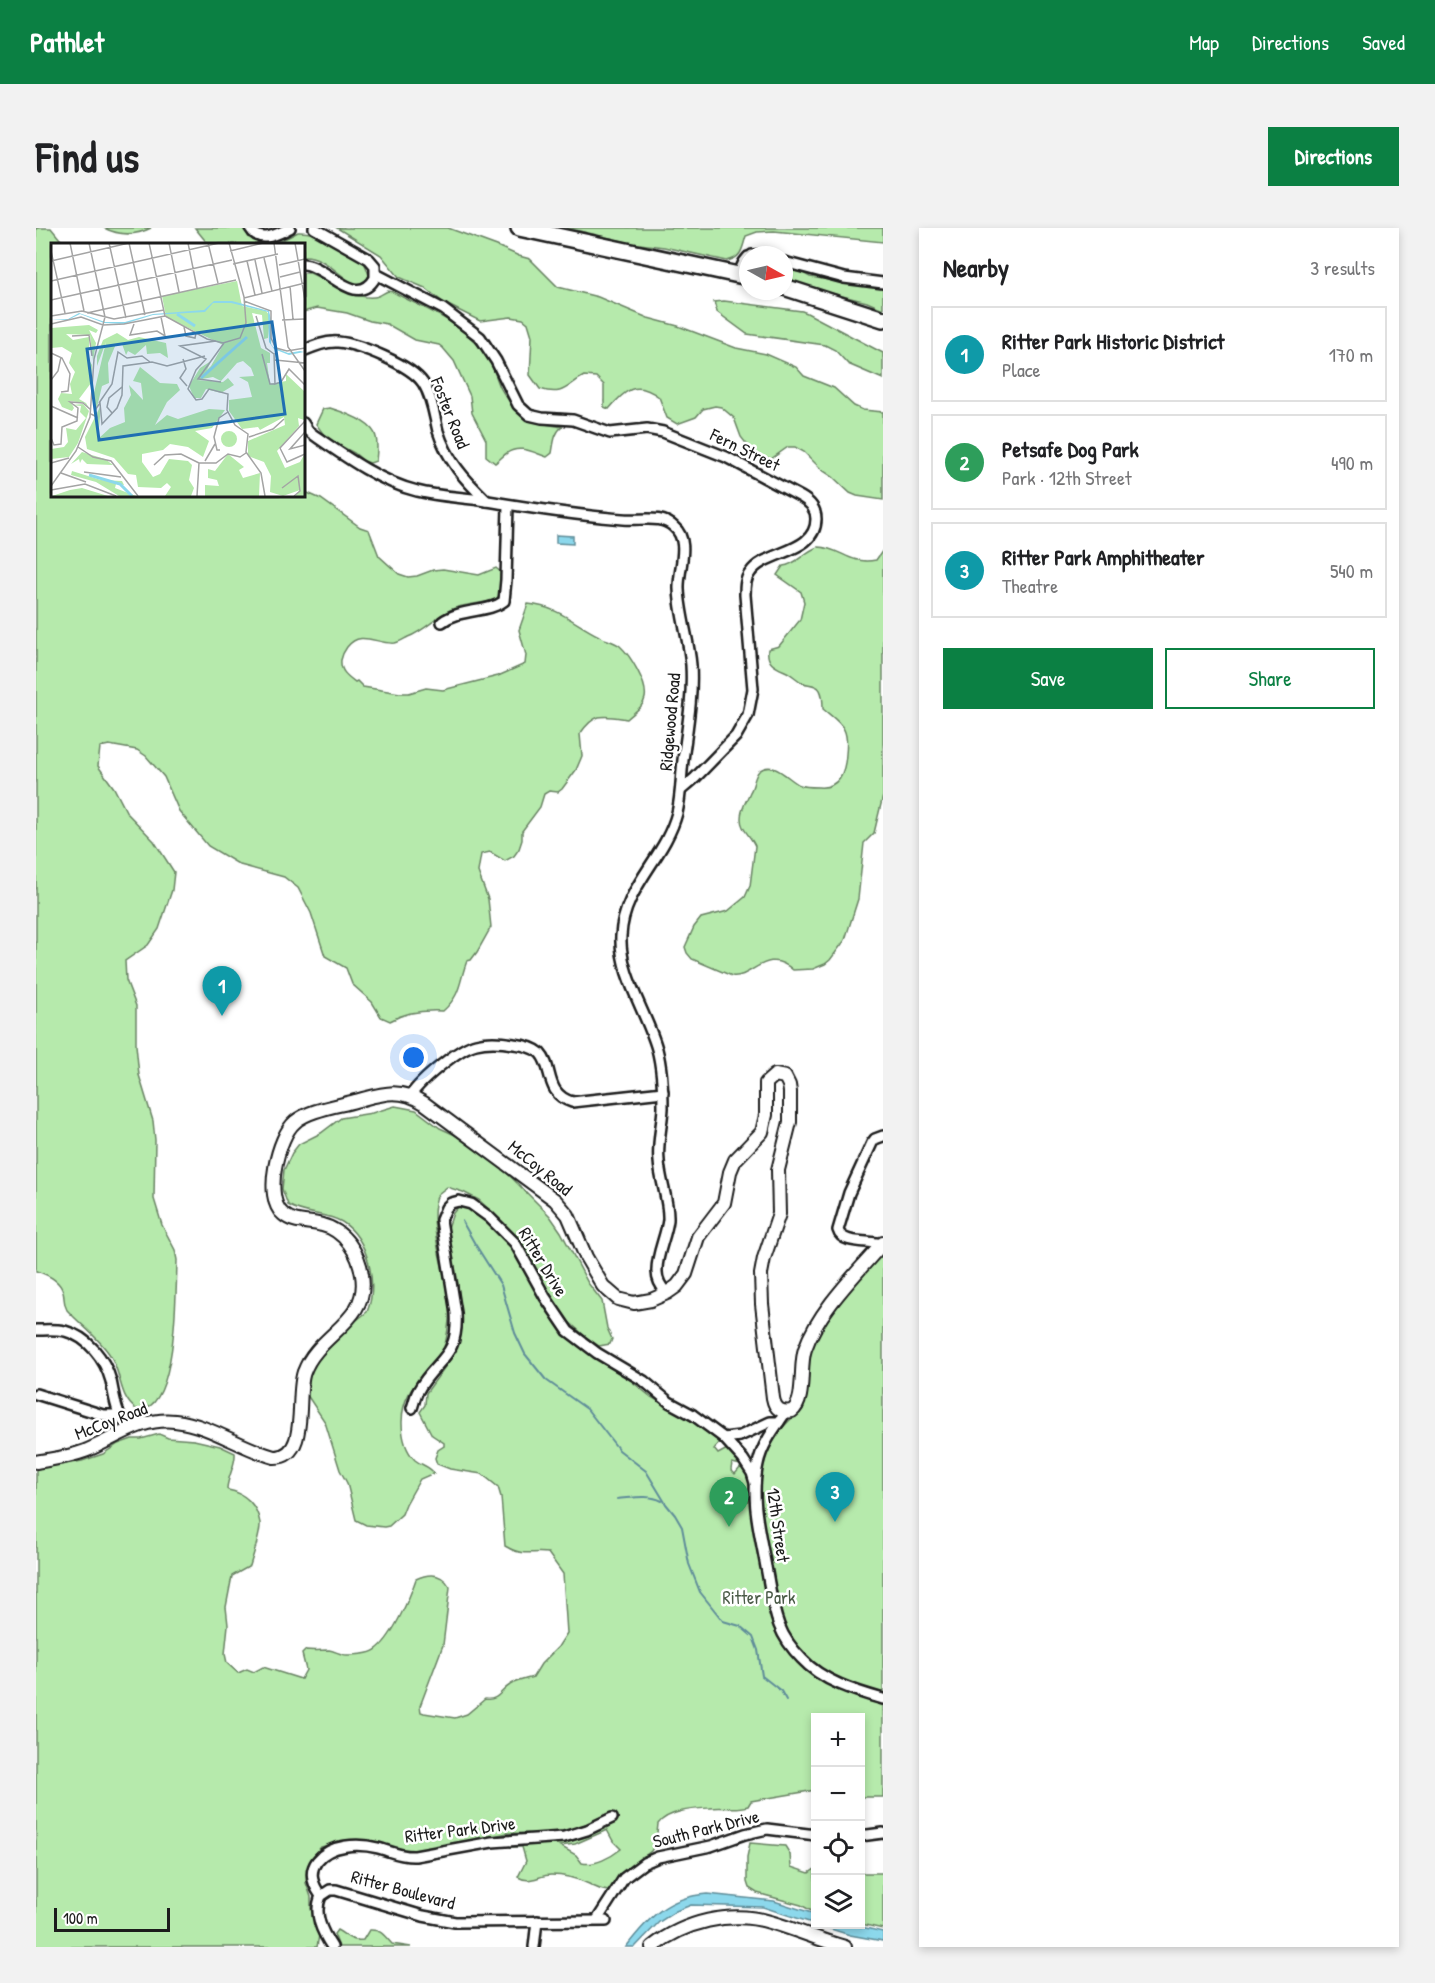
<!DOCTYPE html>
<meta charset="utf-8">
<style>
:root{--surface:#fff;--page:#f2f2f2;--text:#202124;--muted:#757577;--line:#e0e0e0;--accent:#0b8043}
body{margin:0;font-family:"Patrick Hand",sans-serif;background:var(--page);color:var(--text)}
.controls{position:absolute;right:18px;bottom:18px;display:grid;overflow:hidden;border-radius:0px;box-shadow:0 3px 9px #0003}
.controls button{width:54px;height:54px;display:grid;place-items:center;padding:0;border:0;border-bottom:2px solid var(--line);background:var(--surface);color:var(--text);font:30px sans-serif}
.compass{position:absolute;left:703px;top:18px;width:54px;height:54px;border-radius:50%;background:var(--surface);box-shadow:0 3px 9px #0003;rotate:98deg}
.scale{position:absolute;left:18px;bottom:15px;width:116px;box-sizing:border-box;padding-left:6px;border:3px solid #1c1c1c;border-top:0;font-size:16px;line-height:21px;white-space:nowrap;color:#1c1c1c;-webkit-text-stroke:4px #fff;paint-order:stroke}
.you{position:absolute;left:378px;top:830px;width:21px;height:21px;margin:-15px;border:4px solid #fff;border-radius:50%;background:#1a73e8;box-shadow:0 0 0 9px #1a73e833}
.badge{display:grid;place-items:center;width:39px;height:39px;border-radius:50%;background:var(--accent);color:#fff;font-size:20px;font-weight:700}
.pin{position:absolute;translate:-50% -50px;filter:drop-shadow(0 2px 3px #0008)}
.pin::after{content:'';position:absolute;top:32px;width:21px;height:18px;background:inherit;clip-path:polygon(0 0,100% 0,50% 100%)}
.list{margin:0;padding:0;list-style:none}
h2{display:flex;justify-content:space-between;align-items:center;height:78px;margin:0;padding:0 24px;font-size:26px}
h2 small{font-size:20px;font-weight:400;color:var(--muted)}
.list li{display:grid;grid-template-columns:39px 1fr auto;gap:18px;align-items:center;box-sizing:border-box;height:96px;margin:0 12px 12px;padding:0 12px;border:2px solid var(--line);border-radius:0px}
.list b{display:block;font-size:22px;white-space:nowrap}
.list p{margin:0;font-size:20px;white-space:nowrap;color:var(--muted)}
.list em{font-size:20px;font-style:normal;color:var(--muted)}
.actions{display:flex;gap:12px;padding:18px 24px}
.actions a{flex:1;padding:14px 0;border:2px solid var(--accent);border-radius:0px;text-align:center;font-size:21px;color:var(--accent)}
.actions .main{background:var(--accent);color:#fff}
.icon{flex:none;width:33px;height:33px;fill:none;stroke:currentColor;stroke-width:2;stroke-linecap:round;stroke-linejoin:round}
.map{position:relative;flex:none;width:847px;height:1719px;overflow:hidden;border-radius:0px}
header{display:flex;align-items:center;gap:36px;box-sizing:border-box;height:84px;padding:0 30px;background:var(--accent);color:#fff}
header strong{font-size:28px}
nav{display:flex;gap:33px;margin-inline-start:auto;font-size:21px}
.intro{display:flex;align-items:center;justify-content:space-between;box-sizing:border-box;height:144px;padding:0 36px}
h1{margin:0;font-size:42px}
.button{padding:15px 27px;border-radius:0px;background:var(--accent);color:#fff;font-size:21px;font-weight:700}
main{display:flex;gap:36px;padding:0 36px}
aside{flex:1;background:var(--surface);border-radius:0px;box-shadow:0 3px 9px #0003}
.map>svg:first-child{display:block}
</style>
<header>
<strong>Pathlet</strong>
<nav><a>Map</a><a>Directions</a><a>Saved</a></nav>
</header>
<div class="intro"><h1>Find us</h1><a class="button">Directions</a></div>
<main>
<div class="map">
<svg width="847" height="1719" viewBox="0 0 847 1719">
<rect width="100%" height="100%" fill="#fff"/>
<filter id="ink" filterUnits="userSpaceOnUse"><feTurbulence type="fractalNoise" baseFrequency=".0167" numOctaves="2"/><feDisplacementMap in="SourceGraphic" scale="12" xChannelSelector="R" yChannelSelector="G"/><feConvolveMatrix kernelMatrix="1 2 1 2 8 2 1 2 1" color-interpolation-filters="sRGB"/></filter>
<g filter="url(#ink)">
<g fill="#b6eaac" stroke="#698364" stroke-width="1.5" fill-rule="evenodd">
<path d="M0 0H15L28 16H16V267H267V263L285 271 324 299 333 302 343 328 363 346 372 349 381 348 397 342 407 341 443 347 460 340 467 346 465 364 460 372C445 376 428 375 414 382 399 390 388 403 372 409 368 411 363 414 359 415 341 417 325 401 311 419 308 423 306 427 305 432 304 443 311 448 319 454L321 453 327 459 364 465H373L390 460 407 462 462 448 489 436 490 427 483 402 492 376C523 379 537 395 563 408 569 412 578 413 584 418 594 427 612 456 609 470 607 480 598 484 591 491 567 487 559 484 544 506L546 528 540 542 526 561 522 564 513 563 508 566 504 579 486 603V612L483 621 478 628 469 633 454 624 445 626 442 644 452 671 455 699 441 724 435 732 431 733C423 753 426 766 407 783 389 782 371 783 354 793L345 789 336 774 316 756 310 740 289 728 275 685 262 660 248 649 204 637 172 618 143 583 128 549 110 528 101 522 73 517 64 519 62 538 78 560 91 585 118 613 138 644 136 662 123 701 112 717 89 733 90 752 100 778V817L103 847 117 893 119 912 118 971 126 997 139 1022 141 1032C140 1061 141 1169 110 1180 107 1181 103 1181 100 1181 82 1168 86 1145 74 1127 63 1110 45 1097 31 1082 27 1075 29 1071 27 1064 24 1052 10 1046 0 1043Z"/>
<path d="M68 0H115C99 8 84 8 68 0Z"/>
<path d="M159 0H208L213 10 229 16H172Z"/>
<path d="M301 0H412L461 18 483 28 494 31 522 59 562 69 612 90 642 98 700 120 730 126 760 139 768 148 798 160 818 178 827 182 847 184V272L821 268 814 265 797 249 786 242 768 224 759 219H752L735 231 723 228 716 223 705 209 698 190 685 179 679 178 667 181 660 189 641 196 631 190 623 169C600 151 588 163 573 181L568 179V157L560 149 548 148C531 157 528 169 504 161L494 147 496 108 492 95 487 91 475 89 444 93 408 75 389 60 363 49 345 27Z"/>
<path d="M531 0H847V14L738 3 721 4 710 8C706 21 706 30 691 33L628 19 595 15Z"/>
<path d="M262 4C280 3 316 19 327 33 330 37 331 42 333 47L329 55 320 57C302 48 288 27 267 28V16H231H239Z"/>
<path d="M748 40 767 45 774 49 847 60V81L831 74 786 63 748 50Z"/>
<path d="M267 45H274C294 54 315 71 338 69 343 69 347 65 352 63L357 64C392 83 421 91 448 124 457 134 459 149 465 161 471 172 480 181 488 190L493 193 526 199C518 205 518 215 516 225L511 229C498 225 484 216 471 225 466 228 464 232 459 235L450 228V212L436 185 434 168 418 133 407 120 403 117 379 112 351 96 334 93 311 85 281 80 267 84Z"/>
<path d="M688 73 766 83 771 85 847 125V151L812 136 799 122 789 117 711 106 681 84 678 74Z"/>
<path d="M294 180C307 184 337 194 340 209 342 217 341 225 340 233L334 235 328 233 318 225 291 211 280 196 287 181Z"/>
<path d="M782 319C806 320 812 337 840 332L847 322V568L838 605 828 615 822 671 809 712 794 732 789 736 777 741 757 742C730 718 716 751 696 748L656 731 651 725 649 719 658 699 665 690 692 683 709 669 714 658 719 618C716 611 710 605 707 599 701 587 710 574 714 564 718 558 718 548 723 543 738 531 752 552 764 557 769 559 776 559 782 559 803 561 809 544 810 526 813 499 806 497 787 481 787 475 787 467 784 462 781 456 773 457 767 455 761 452 757 447 751 444 740 439 730 436 732 421L743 418 764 392 768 374 765 364 741 347 747 338C760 337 769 323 782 319Z"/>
<path d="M359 878 380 882 404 900 417 906 462 936 514 988 525 1004 552 1055 566 1073 571 1100 576 1111 574 1116 563 1118 549 1108 532 1093 496 1042 483 1014 468 995 443 972 427 964 411 959 402 966C388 997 416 1054 413 1092 412 1101 411 1111 408 1119 396 1147 366 1155 366 1194 366 1207 369 1222 379 1232 385 1237 393 1238 398 1245L384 1251 370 1276 366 1286 353 1298 348 1299 330 1297 320 1292 311 1255 304 1242 289 1194 269 1164C273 1128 304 1105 331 1084 342 1057 333 1011 306 994 289 984 270 988 252 977L246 961 248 942 256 925 263 916 285 905 305 890 336 885Z"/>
<path d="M422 979 435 981 450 991 472 1011 509 1077 531 1107 565 1133 594 1152 615 1169 682 1209 684 1214 678 1221 682 1226 693 1220 705 1237 696 1235 695 1242 699 1246 704 1240 726 1241C730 1224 740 1205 753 1193 757 1188 764 1187 767 1181 773 1167 768 1139 774 1121 783 1089 825 1047 847 1021V1569H825L824 1490H780L779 1562 715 1573 712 1578C699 1582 688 1578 674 1580 658 1581 632 1582 622 1596L620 1614 615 1623 592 1641 577 1660 572 1663C564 1662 560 1660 553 1656 542 1651 528 1647 515 1647 503 1647 494 1656 482 1649L490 1633 486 1619H474V1613H528L536 1611 581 1591 576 1585 551 1596 521 1606 471 1605 377 1627 312 1615H302L285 1619 275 1631 271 1640 270 1655 275 1669V1681L283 1707 281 1719H0V1241L46 1233 67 1226 82 1216 96 1211H105L123 1206 132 1210 158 1212 184 1218 199 1225C200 1236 192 1248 191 1260L192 1262C209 1265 221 1277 224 1295 225 1306 217 1327 214 1338L196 1348 190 1379 192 1397 189 1426 191 1435 202 1445 211 1441 218 1444 227 1439 265 1451 270 1442 266 1426 270 1422C278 1423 285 1422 293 1422 299 1423 305 1427 311 1427 319 1427 336 1426 342 1420 357 1408 374 1369 380 1351 393 1345 406 1345 414 1359L407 1417 384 1478 385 1484 388 1485 419 1490 431 1486 449 1471C462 1473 464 1463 474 1457 479 1453 491 1451 497 1449L505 1436 522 1419 531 1405 527 1346 512 1325C494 1323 487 1329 469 1318L465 1269 462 1259 446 1246 414 1241 401 1236 399 1230 402 1222 408 1218V1215L396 1207 384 1184 389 1177 390 1165 414 1132 424 1108 425 1097 422 1055 412 1000 417 985ZM571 1602 577 1613 585 1621C575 1629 559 1638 546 1635L540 1627 524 1618 539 1616Z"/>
<path d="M714 1615 749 1618 754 1626 755 1639 773 1645 779 1641V1685L765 1677 721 1665 713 1660 711 1654V1629Z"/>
<path d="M825 1645H847V1701L825 1696Z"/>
<path d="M301 1702C311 1707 314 1714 327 1712L333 1702C346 1701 348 1708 356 1716L375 1719H303L298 1706Z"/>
</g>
<g fill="#8cd8ec" stroke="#5f8d99" stroke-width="1.5">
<path d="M520 307 537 308V316L520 315Z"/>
<path d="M671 1666 738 1673 779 1686V1696L727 1679 655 1677 640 1683 623 1694 599 1719H590C613 1689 632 1669 671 1666Z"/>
<path d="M782 1697H817L847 1704V1713L814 1707Z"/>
</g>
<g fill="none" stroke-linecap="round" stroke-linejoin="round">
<g stroke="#5f8d99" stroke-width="2">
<path d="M426 993 439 1016 465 1057 479 1105 489 1126 510 1152 551 1181 583 1222 610 1243 630 1276 639 1287 646 1299 653 1336 664 1364 687 1393 704 1398 717 1409 722 1422 726 1448 745 1463 750 1472"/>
<path d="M581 1271C596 1270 613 1266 626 1273"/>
</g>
<g stroke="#1c1c1c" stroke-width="14">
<g id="minor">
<path d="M214 0C224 17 241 6 254 0"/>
<path d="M716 27H725"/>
<path d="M748 34 808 50 847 55"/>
<path d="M267 36C291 37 320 82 339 50V38L333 31 278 0"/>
<path d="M340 46 407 81 444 109 460 133 482 177 493 187 506 190 537 192 574 205 611 201 627 204 690 229 765 269C774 274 780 281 780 291 780 326 729 322 714 345 709 351 709 359 709 367L717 461 712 487 700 508 659 550 645 562"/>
<path d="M702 47 708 34 712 29"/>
<path d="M267 123C278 118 290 113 302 114 323 116 375 137 387 155 396 169 398 187 402 203 411 232 429 252 451 273"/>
<path d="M267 195 272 203C304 225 343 254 381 263 404 269 428 269 451 273 496 280 542 288 587 291 604 293 625 286 638 299 655 313 642 342 643 361 644 387 653 412 655 437 657 469 651 501 647 532 645 550 645 568 641 585 629 630 587 660 585 708 583 746 611 785 621 821 626 840 627 861 627 880 626 898 621 915 623 933 624 953 633 972 632 992 630 1009 620 1027 621 1044 621 1053 625 1059 631 1065"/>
<path d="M406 394C425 380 452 385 468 373L470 352 472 277"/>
<path d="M375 867C385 852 423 820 440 816 452 813 466 814 478 816 487 817 497 819 504 825 518 840 508 865 536 874L627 864"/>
<path d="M846 1016C833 1012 806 1017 802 1002L813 965 836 915 839 911 847 908"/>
<path d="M0 1102C9 1102 19 1101 29 1103 52 1109 69 1131 75 1153 79 1171 80 1188 94 1201"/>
<path d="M0 1166 67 1187H83"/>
<path d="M376 1180C378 1175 379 1168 382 1163 400 1130 423 1131 420 1085L405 992 410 980 415 975 423 973 435 976 453 989 479 1015 509 1069 532 1103 561 1125 608 1153 633 1174 657 1187 688 1210 707 1231 716 1245 719 1255"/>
<path d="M750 1184C739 1200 726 1216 722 1236 714 1271 724 1305 730 1339 734 1359 736 1379 743 1397 748 1410 756 1421 766 1431 786 1453 819 1463 847 1471"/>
<path d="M688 1210 704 1208 734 1194H743"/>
<path d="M824 1608 847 1605"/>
<path d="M285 1668C277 1657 272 1645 281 1633 294 1616 322 1615 342 1620 354 1623 365 1629 379 1628L456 1614 528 1609 551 1602 576 1590"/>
<path d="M561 1692 588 1650 608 1635 622 1629 675 1618 709 1606 731 1601 780 1607"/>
<path d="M296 1719C286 1704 277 1686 285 1668L294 1662H300L387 1688 419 1694 570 1693"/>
<path d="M498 1719 501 1693"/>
</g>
</g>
<g stroke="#1c1c1c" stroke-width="16">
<g id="tertiary">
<path d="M0 1234C17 1231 33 1229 49 1223 79 1211 105 1189 139 1193 175 1197 204 1220 238 1229 274 1230 259 1167 268 1144 282 1105 334 1094 326 1047 323 1025 308 1002 286 997 273 993 258 996 247 986 227 970 242 908 259 894 272 882 302 878 319 873 346 866 363 859 388 875L519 972 532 987 550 1029 567 1058 582 1071 598 1075 615 1072 631 1065 641 1058 650 1046 662 1009 688 975 694 944 699 932 726 904 730 887V855L739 847 749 849 753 857 754 864V894L742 942 743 986 728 1030 725 1046 726 1076 737 1170C739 1181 745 1185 756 1183 770 1173 763 1138 769 1121 782 1083 821 1045 847 1015"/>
<path d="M616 1719C648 1694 694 1682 734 1694 759 1701 783 1712 809 1719"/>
</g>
</g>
<g stroke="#1c1c1c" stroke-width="20">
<g id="primary">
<path d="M483 0 712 49"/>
<path d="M748 59 847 91"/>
</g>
</g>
<use href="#minor" stroke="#fff" stroke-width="9"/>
<use href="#tertiary" stroke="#fff" stroke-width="12"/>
<use href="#primary" stroke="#fff" stroke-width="15"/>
</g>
</g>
<g text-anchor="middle" stroke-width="5" stroke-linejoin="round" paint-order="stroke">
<g font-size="18" fill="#1c1c1c" stroke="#fff">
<text transform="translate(414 185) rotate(68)" y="6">Foster Road</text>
<text transform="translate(709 222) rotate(26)" y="6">Fern Street</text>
<text transform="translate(634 494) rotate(-85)" y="6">Ridgewood Road</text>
<text transform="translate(504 940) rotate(39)" y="6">McCoy Road</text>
<text transform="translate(507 1034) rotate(59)" y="6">Ritter Drive</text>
<text transform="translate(75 1193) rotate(-21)" y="6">McCoy Road</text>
<text transform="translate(742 1297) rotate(82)" y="6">12th Street</text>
<text transform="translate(670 1601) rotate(-14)" y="6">South Park Drive</text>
<text transform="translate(424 1602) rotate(-7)" y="6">Ritter Park Drive</text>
<text transform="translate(367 1662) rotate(15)" y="6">Ritter Boulevard</text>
</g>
<g font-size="18" fill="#4a5a47" stroke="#fff">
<text x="723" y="1376">Ritter Park</text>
</g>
</g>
<g transform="translate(15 15)">
<rect width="254" height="254" fill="#fff"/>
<path d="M186 38 191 63 215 68 219 73 217 95 213 96 211 72 201 70 210 105 219 110V120H216L219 141 235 138V131L253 148V177L247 175 248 183 226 208 234 225 249 219 253 212V253H244L249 247 232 253 219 249 220 233 213 219 197 213V198L234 182 233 174 209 187 207 184 191 186 178 168V157L201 154 197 139 188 134 203 133 200 125 192 118 186 120 170 138 162 134 146 137 172 139 177 135 183 142 170 150 155 146 150 155H143L138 143 149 125 160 118 156 127 160 123 172 102 115 74 111 53ZM38 82 47 87 45 90 38 87 45 100 42 118 39 92 15 91 22 97 38 94V117L41 122 40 140 28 156 35 160 38 165 33 160 19 158 23 165 21 168 11 164 7 156 10 150 21 151 19 141 24 129 18 120 21 110 11 104 0 105V85ZM66 90 77 97 88 94 115 100 117 115 109 110 96 111 95 102 84 112 77 108 75 112 71 101H65L57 120 58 140 51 143 44 173 42 154 55 99 46 123V113L52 97ZM89 124 109 140 126 141 129 147 116 159 104 182 116 172 127 176 158 166 174 167 161 185 144 188 158 198 152 214 137 204 119 201 112 207 91 211V219L102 234 109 231 118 216 137 218 141 222 138 237 143 245 140 253H114L120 244 116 240 110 245 87 244 85 232 77 231 63 215 36 206 34 194 50 162 47 196 59 185 74 179 73 165 80 152 78 142 92 157 90 140 82 138ZM32 161 38 168 27 200 18 214 0 216V206L13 204 17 199 15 185 25 187 35 175 29 169 30 163 21 162ZM170 196a8 8 0 1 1 16 0a8 8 0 1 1-16 0ZM31 209 54 216 62 222 36 221 31 216 29 220 28 216 20 221ZM177 211 193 224 188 227 192 235 209 230 208 253H154V242L168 243 166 237 157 235V226L164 228ZM21 228 50 237 71 238 73 242 65 241 64 245 85 253H68L45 239 20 232ZM31 245 57 253H1L19 247Z" fill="#b6eaac"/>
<path d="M163 58H181L218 68 221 80 220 101 222 104 237 110 249 108 253 109 238 112 223 106 218 99 217 69 180 60H162L154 69 102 72 73 81 53 80 29 71 17 77H0L17 76 28 70 54 79H74L102 71 153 67Z" fill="#8cd8ec"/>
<path fill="none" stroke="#8cd8ec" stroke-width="3" d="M126 71 144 83M150 135 196 94M38 232 69 241 81 253"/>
<path fill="none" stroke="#a4a4a4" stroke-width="1.5" d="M19 0 33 68M58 0 75 75M78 0 94 72M98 0 114 73 156 96 172 100 189 95 195 80 193 54 178 0M118 0 128 49M137 0 146 45M157 0 167 40M223 0 237 104 254 128M244 0 254 57M0 8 14 70M179 8 212 0M213 15 221 48M204 17 211 50M0 18 78 0M196 18 204 52M182 21 227 11M228 22 254 16M229 34 249 29M0 38 168 0M239 43 242 76M193 55 254 40M0 57 181 17M193 58 220 68V95L225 105 236 108 254 105M36 70 185 37M254 71V96M0 73 31 68 63 76 113 67M205 73 215 105 223 111M231 77 253 76M0 81 30 74 52 82 73 81 114 73M83 81 79 92 106 88 114 93 110 74M133 84 135 93 144 95 145 90M21 93 38 92 41 113M165 98 129 103 155 116 145 127 137 146 145 157 151 156 158 146 177 151 176 167 184 182 197 191 195 209 210 230 214 253M0 110 11 115 19 131 17 148 10 149M223 110 224 141 230 139 238 126 254 142M211 111 219 141H224M132 116 135 126 129 135 136 143M224 117 254 120M0 137 7 128 10 114M170 139 147 136 173 100M48 160 61 141 67 109 76 115 91 113 99 119M0 163 27 175M61 170 56 164 58 155 71 144M40 171 46 174 44 167 49 160 51 181 66 165 71 152 72 123 101 119 116 123 154 113M254 178 229 205 236 219 254 211M254 189 239 206 254 202M198 194 222 186 233 176M0 195 3 202 10 201 11 184 26 178 27 165 19 159 32 160 40 167M27 204 42 214 60 218 87 253M169 207H166L163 194 168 175 177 169M154 218 164 201M0 220 18 215M148 220H165L177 211 189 214 195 210M103 222 114 212 130 211 148 220M33 229 70 234M10 230 35 239M0 243 25 208 39 174 43 116 54 74 38 0M231 245 247 233 249 248 243 253M0 247 34 241 65 253M146 253 148 220"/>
<path fill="#1f6fb2" fill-opacity="0.15" stroke="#1f6fb2" stroke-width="3" d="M221 79 234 171 48 197 36 106Z"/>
<rect width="254" height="254" fill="none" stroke="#1c1c1c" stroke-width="3"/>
</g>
</svg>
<div class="controls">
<button>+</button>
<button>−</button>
<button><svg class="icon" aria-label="locate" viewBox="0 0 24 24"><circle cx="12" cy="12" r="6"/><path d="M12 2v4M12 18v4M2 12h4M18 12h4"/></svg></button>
<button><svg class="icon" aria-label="layers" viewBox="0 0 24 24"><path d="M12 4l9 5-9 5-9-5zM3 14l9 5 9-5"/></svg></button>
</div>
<svg class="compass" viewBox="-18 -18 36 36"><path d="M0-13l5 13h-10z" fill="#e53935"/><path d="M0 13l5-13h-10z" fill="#757577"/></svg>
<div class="scale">100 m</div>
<div class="you"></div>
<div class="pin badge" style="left:186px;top:788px;background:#0f9aa8">1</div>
<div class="pin badge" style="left:693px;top:1299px;background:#2e9e5b">2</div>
<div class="pin badge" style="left:799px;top:1294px;background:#0f9aa8">3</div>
</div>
<aside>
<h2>Nearby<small>3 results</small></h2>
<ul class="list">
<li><span class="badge" style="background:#0f9aa8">1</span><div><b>Ritter Park Historic District</b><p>Place</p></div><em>170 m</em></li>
<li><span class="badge" style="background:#2e9e5b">2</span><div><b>Petsafe Dog Park</b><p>Park · 12th Street</p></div><em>490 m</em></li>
<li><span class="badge" style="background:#0f9aa8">3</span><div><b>Ritter Park Amphitheater</b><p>Theatre</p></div><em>540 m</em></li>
</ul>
<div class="actions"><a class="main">Save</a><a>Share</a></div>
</aside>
</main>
